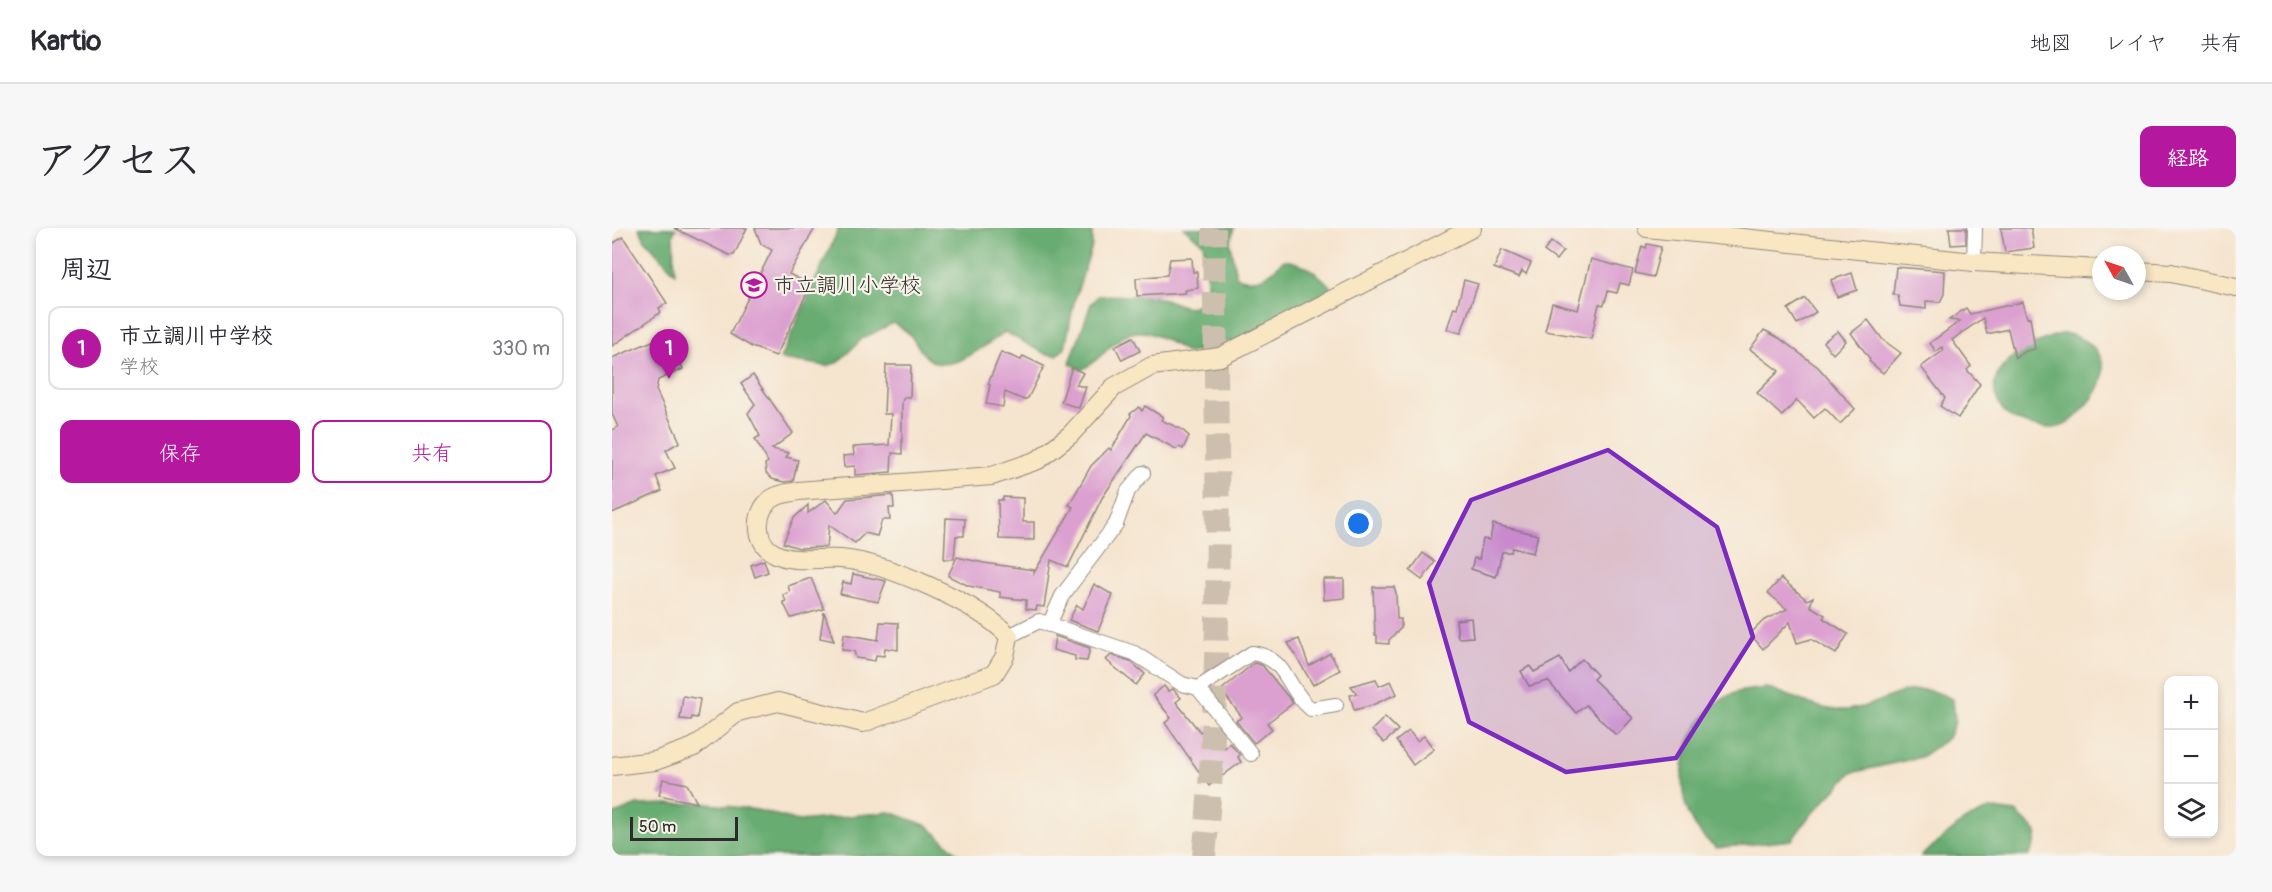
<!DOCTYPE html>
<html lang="ja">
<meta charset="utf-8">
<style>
:root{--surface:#fff;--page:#f7f7f7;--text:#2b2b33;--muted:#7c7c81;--line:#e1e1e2;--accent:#b5179e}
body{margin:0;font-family:Pangolin,"Klee One",sans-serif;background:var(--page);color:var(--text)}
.controls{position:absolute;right:18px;bottom:18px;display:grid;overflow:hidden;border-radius:12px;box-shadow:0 3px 9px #0003}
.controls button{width:54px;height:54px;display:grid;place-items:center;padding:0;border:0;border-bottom:2px solid var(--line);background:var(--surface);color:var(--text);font:30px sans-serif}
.compass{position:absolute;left:1480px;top:18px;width:54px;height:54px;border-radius:50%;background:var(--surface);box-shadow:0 3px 9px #0003;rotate:310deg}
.scale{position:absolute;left:18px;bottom:15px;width:108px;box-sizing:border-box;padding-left:6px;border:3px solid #2b2b2b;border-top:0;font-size:16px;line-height:21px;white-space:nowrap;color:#2b2b2b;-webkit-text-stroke:4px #f7f3e8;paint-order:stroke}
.you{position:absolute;left:747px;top:296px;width:21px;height:21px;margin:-15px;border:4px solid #fff;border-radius:50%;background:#1a73e8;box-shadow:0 0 0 9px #1a73e833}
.badge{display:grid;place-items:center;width:39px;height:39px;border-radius:50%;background:var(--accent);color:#fff;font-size:20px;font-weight:700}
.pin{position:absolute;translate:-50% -50px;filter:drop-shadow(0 2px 3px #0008)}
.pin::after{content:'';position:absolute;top:32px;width:21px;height:18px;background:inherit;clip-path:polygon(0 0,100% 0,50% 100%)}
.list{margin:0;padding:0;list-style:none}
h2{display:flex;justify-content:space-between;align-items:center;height:78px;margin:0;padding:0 24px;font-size:26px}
h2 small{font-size:20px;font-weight:400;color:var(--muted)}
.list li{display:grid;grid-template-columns:39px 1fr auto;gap:18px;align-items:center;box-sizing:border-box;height:84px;margin:0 12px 12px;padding:0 12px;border:2px solid var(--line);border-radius:12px}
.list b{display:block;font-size:22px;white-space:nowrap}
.list p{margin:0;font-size:20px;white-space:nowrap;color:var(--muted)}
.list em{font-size:20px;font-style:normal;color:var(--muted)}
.actions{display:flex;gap:12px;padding:18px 24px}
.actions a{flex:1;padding:14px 0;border:2px solid var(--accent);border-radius:12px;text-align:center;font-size:21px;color:var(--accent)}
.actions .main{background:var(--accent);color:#fff}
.icon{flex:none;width:33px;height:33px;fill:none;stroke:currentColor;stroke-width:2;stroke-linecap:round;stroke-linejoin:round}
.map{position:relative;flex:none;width:1624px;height:628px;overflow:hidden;border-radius:12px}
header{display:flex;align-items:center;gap:36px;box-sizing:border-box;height:84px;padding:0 30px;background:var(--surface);border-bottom:2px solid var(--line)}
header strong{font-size:28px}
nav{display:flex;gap:33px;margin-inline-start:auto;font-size:21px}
.intro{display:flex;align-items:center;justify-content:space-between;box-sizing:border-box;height:144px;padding:0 36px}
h1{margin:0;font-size:42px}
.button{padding:15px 27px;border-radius:12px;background:var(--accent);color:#fff;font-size:21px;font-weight:700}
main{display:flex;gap:36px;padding:0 36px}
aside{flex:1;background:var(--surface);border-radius:12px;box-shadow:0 3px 9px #0003}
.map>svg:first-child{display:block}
</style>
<header>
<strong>Kartio</strong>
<nav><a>地図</a><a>レイヤ</a><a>共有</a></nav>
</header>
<div class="intro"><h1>アクセス</h1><a class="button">経路</a></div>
<main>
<aside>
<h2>周辺<small></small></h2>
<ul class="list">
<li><span class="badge">1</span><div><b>市立調川中学校</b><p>学校</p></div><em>330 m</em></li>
</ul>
<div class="actions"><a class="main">保存</a><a>共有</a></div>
</aside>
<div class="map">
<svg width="1624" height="628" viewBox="0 0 1624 628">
<rect width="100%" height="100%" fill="#f7f3e8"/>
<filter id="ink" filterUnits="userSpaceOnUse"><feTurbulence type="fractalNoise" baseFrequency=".0167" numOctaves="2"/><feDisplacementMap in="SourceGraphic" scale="12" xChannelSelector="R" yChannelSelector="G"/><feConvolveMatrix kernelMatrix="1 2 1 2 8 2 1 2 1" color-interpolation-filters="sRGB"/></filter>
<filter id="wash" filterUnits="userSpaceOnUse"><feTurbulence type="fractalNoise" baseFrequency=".008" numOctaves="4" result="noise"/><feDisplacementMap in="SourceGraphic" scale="24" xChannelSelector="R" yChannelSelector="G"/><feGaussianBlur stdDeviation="1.35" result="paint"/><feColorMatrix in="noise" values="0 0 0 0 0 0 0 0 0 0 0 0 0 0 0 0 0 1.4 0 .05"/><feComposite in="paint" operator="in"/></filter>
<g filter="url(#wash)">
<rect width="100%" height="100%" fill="#f5e4ce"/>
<g fill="#68ac71" stroke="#4a6c4e" stroke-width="1.5">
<path d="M27 0H64L61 7 63 45 33 12Z"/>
<path d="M227 0H480V18L462 74 453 120 445 127 434 126 393 104C372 117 332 155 310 124 298 107 301 106 281 95L251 110 226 134 215 138 168 131Z"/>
<path d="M572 0H622L618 15 624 48C645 58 658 47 672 32 690 34 709 46 720 61L641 116 574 125C562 115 552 110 537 105 507 97 494 131 469 142L458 135 479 76 487 67C507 68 529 67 548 70 556 71 563 76 571 78 605 85 594 33 591 15Z"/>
<path d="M1453 105C1497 117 1503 149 1471 181 1463 190 1455 199 1441 200 1430 200 1417 197 1406 193 1397 190 1390 182 1386 174 1368 137 1426 111 1453 105Z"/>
<path d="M1154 460C1178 466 1200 480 1225 482 1272 484 1292 443 1341 472L1343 494 1336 510 1309 529 1239 545 1196 590 1180 612 1105 620C1053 586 1062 501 1114 469 1124 462 1142 462 1154 460Z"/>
<path d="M91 575 145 582 187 593 278 584 316 598 348 628H0V587L25 577Z"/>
<path d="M1378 581 1404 584 1425 604 1423 616 1417 628H1309L1352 593Z"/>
</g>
<g id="blocks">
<g fill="#dca0d0">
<path d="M62 0H135L122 27H117Z"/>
<path d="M143 0H203L177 46 199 57 164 128 140 119 118 106 160 22 149 16Z"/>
<path d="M1337 0H1354V16L1339 17Z"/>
<path d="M1389 0H1419L1422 20 1393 24Z"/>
<path d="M11 9 55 75 47 80 49 84 0 118V16Z"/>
<path d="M939 14 951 23 944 32 932 23Z"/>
<path d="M1035 16 1049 19 1041 49 1023 45 1030 18 1034 20Z"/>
<path d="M890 22 919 35 914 46 910 43 907 49 882 40Z"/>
<path d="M580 30 581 44H585L586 60 573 62 574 65 525 68 524 50 555 47 558 31Z"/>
<path d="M979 31 1021 42 1017 57 1008 55 1005 65 996 63 992 77 987 76 979 111 933 103 940 75 966 82Z"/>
<path d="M1284 39 1333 43 1332 66 1328 74 1314 73V81L1288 78 1286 67H1281Z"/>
<path d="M1240 45 1245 62 1225 69 1219 52Z"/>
<path d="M852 52 866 56 849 105 835 101 842 79 845 80Z"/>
<path d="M1193 70 1204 84 1185 96 1176 81Z"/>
<path d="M1411 74 1415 90 1418 89 1423 121 1414 123 1403 130 1396 101 1375 106 1371 90 1340 112 1359 138 1355 142 1368 156 1346 190 1328 178 1333 170 1309 139 1332 122 1330 119 1324 124 1318 115 1348 93 1337 92 1354 80 1358 86Z"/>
<path d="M1256 92 1271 112 1289 125 1271 145 1257 133 1258 131 1239 105Z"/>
<path d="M1152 102 1167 110 1206 139 1243 181 1228 196 1213 180 1202 190 1185 172 1170 188 1145 165 1167 143 1138 121Z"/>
<path d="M1226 103 1234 113 1221 126 1211 114Z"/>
<path d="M57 106 71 141 46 152 44 162 68 214 54 222 63 240 44 248 50 263 0 285V202L6 199 0 186V130Z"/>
<path d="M521 109 528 123 510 132 503 118Z"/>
<path d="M389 124 409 132 411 128 432 138 416 170 412 172 393 164 391 179 374 176 378 157 376 156Z"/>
<path d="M274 137H299L298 169H292L290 174V226L280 225 279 244 243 247V238L232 239 231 228 242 227 241 219 277 217 279 186H272Z"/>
<path d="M460 139 471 145 464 157 474 159 467 180 449 174Z"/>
<path d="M141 147 181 205 160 221 177 225 174 229 186 232 181 253 172 254 160 251 154 245 153 236 156 234 143 211 148 208 136 185 143 176 129 156Z"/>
<path d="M533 178 551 189 549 192 569 201 577 208 571 221 567 219 564 221 534 205 490 270 456 339 439 332 432 379 425 378 424 382 414 381V372L388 369V364L357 358 336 348 345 329 372 335 422 342V345L461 279 457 277 479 238 497 220 499 222 519 188 518 186 527 179 530 183Z"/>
<path d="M281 267 282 280H277L278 292H270L265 308 253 305 243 315 217 297 215 319 187 320 171 315 182 290 196 277V285L214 272 225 285 235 271Z"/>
<path d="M391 269 411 270V294H422V312L387 311 386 272H391Z"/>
<path d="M334 290 353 291 352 308H344L342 331H332Z"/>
<path d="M881 296 926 307 921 325 900 320 899 324H890L884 349 859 341 862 330 867 331 871 311 878 312Z"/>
<path d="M811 325 823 334 810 352 798 343Z"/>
<path d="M152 332 156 344 143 349 139 337Z"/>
<path d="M241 346 274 353 266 374 228 366 231 354 239 356Z"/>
<path d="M199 350 212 381 179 390 171 374 174 373 171 367 178 364 176 358Z"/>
<path d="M1169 350 1195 372 1201 369 1198 378 1213 387 1211 390 1236 406 1224 426 1199 411 1185 415 1178 394 1151 421 1138 406 1151 393 1175 381 1156 365Z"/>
<path d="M711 351H732V370L712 372Z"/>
<path d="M482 356 501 367 486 403 457 392 465 377 471 381Z"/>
<path d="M761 359H782L784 365 785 391H789V400L777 412V416L765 415V407H763Z"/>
<path d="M212 384 222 413 208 410Z"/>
<path d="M859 390 861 409 846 410 844 392Z"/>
<path d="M268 394 286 395V422L273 420 272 428 264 427 263 433 244 430 242 423 230 422 232 406 266 412Z"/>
<path d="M443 408 478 420 475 433 463 432V428L441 422Z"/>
<path d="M687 411 697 438 718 425 728 442 701 457 676 415Z"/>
<path d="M499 427 518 433 533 446 524 457 494 432Z"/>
<path d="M948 430 956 444 970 431 985 447 981 451 1021 490 1006 506H1003L974 477 964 485 936 453 917 458 909 443 918 438 922 444Z"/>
<path d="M642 435 650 437 681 475 655 495 660 501 642 515 624 493 630 489 609 462Z"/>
<path d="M764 451 767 458 779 453 785 466 758 478 742 482 738 467 745 466 739 458Z"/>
<path d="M552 458 556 463 561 461 569 470 564 474 588 504 595 498 613 520 618 515 628 527 626 529 629 534 597 558 553 495 559 490 541 467Z"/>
<path d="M71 468 88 471 85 490 80 489 79 492 68 491Z"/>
<path d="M773 489 786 502 772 515 760 502Z"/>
<path d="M797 503 805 513 812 508 822 521 801 537 784 513Z"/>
<path d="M51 551 75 556 85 575 47 567Z"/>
</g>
</g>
</g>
<g filter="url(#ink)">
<use href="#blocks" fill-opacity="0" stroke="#90887c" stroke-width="1.5"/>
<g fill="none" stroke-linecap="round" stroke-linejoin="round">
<path stroke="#cdbfad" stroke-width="24" stroke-dasharray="24 12" stroke-linecap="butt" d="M592 628C613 420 604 209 602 0"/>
<g stroke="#90887c" stroke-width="16">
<g id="street">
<path d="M1362 34 1363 0"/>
<path d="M437 397 450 368 504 296 516 263 531 245"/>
<path d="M397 408 427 393 522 425 570 456 586 460 640 425C676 430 674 461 699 481L724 477"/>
<path d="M586 460 639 526"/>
</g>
</g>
<g stroke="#90887c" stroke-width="20">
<g id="secondary">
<path d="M1035 0 1362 34 1489 41"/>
<path d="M1525 43 1559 45 1624 59"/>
<path d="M0 538 43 533 82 519 126 484 166 474 251 495 382 446 393 428 397 408C365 375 276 335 229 331 208 329 181 336 162 325 141 314 142 279 163 269 170 265 179 265 186 263L380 248 426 232 458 207 502 159 540 138 608 129 860 0"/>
</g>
</g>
<use href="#street" stroke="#fff" stroke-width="14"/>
<use href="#secondary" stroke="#f9e7c3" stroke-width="18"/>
</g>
</g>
<path fill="#7b2cbf" fill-opacity="0.2" stroke="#7b2cbf" stroke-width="4.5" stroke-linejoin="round" d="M996 222 1105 299 1141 409 1064 530 954 544 857 494 817 355 859 272Z"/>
<defs>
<g id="school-ring" transform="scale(1.35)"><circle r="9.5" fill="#f7f3e8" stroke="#b5179e" stroke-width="1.5"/><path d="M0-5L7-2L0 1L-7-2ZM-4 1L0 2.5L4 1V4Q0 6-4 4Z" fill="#b5179e"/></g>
</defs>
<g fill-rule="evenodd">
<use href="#school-ring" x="142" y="57"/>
</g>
<g text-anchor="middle" stroke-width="4.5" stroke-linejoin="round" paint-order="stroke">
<g font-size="21" fill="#2b2b2b" stroke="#f7f3e8" text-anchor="start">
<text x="162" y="64">市立調川小学校</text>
</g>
</g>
</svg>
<div class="controls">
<button>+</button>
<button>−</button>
<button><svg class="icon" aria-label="layers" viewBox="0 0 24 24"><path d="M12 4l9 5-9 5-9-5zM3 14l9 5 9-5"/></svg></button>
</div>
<svg class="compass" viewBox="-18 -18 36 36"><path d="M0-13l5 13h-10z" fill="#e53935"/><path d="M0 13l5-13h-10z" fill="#7c7c81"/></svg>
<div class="scale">50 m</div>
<div class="you"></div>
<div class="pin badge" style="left:57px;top:151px">1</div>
</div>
</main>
